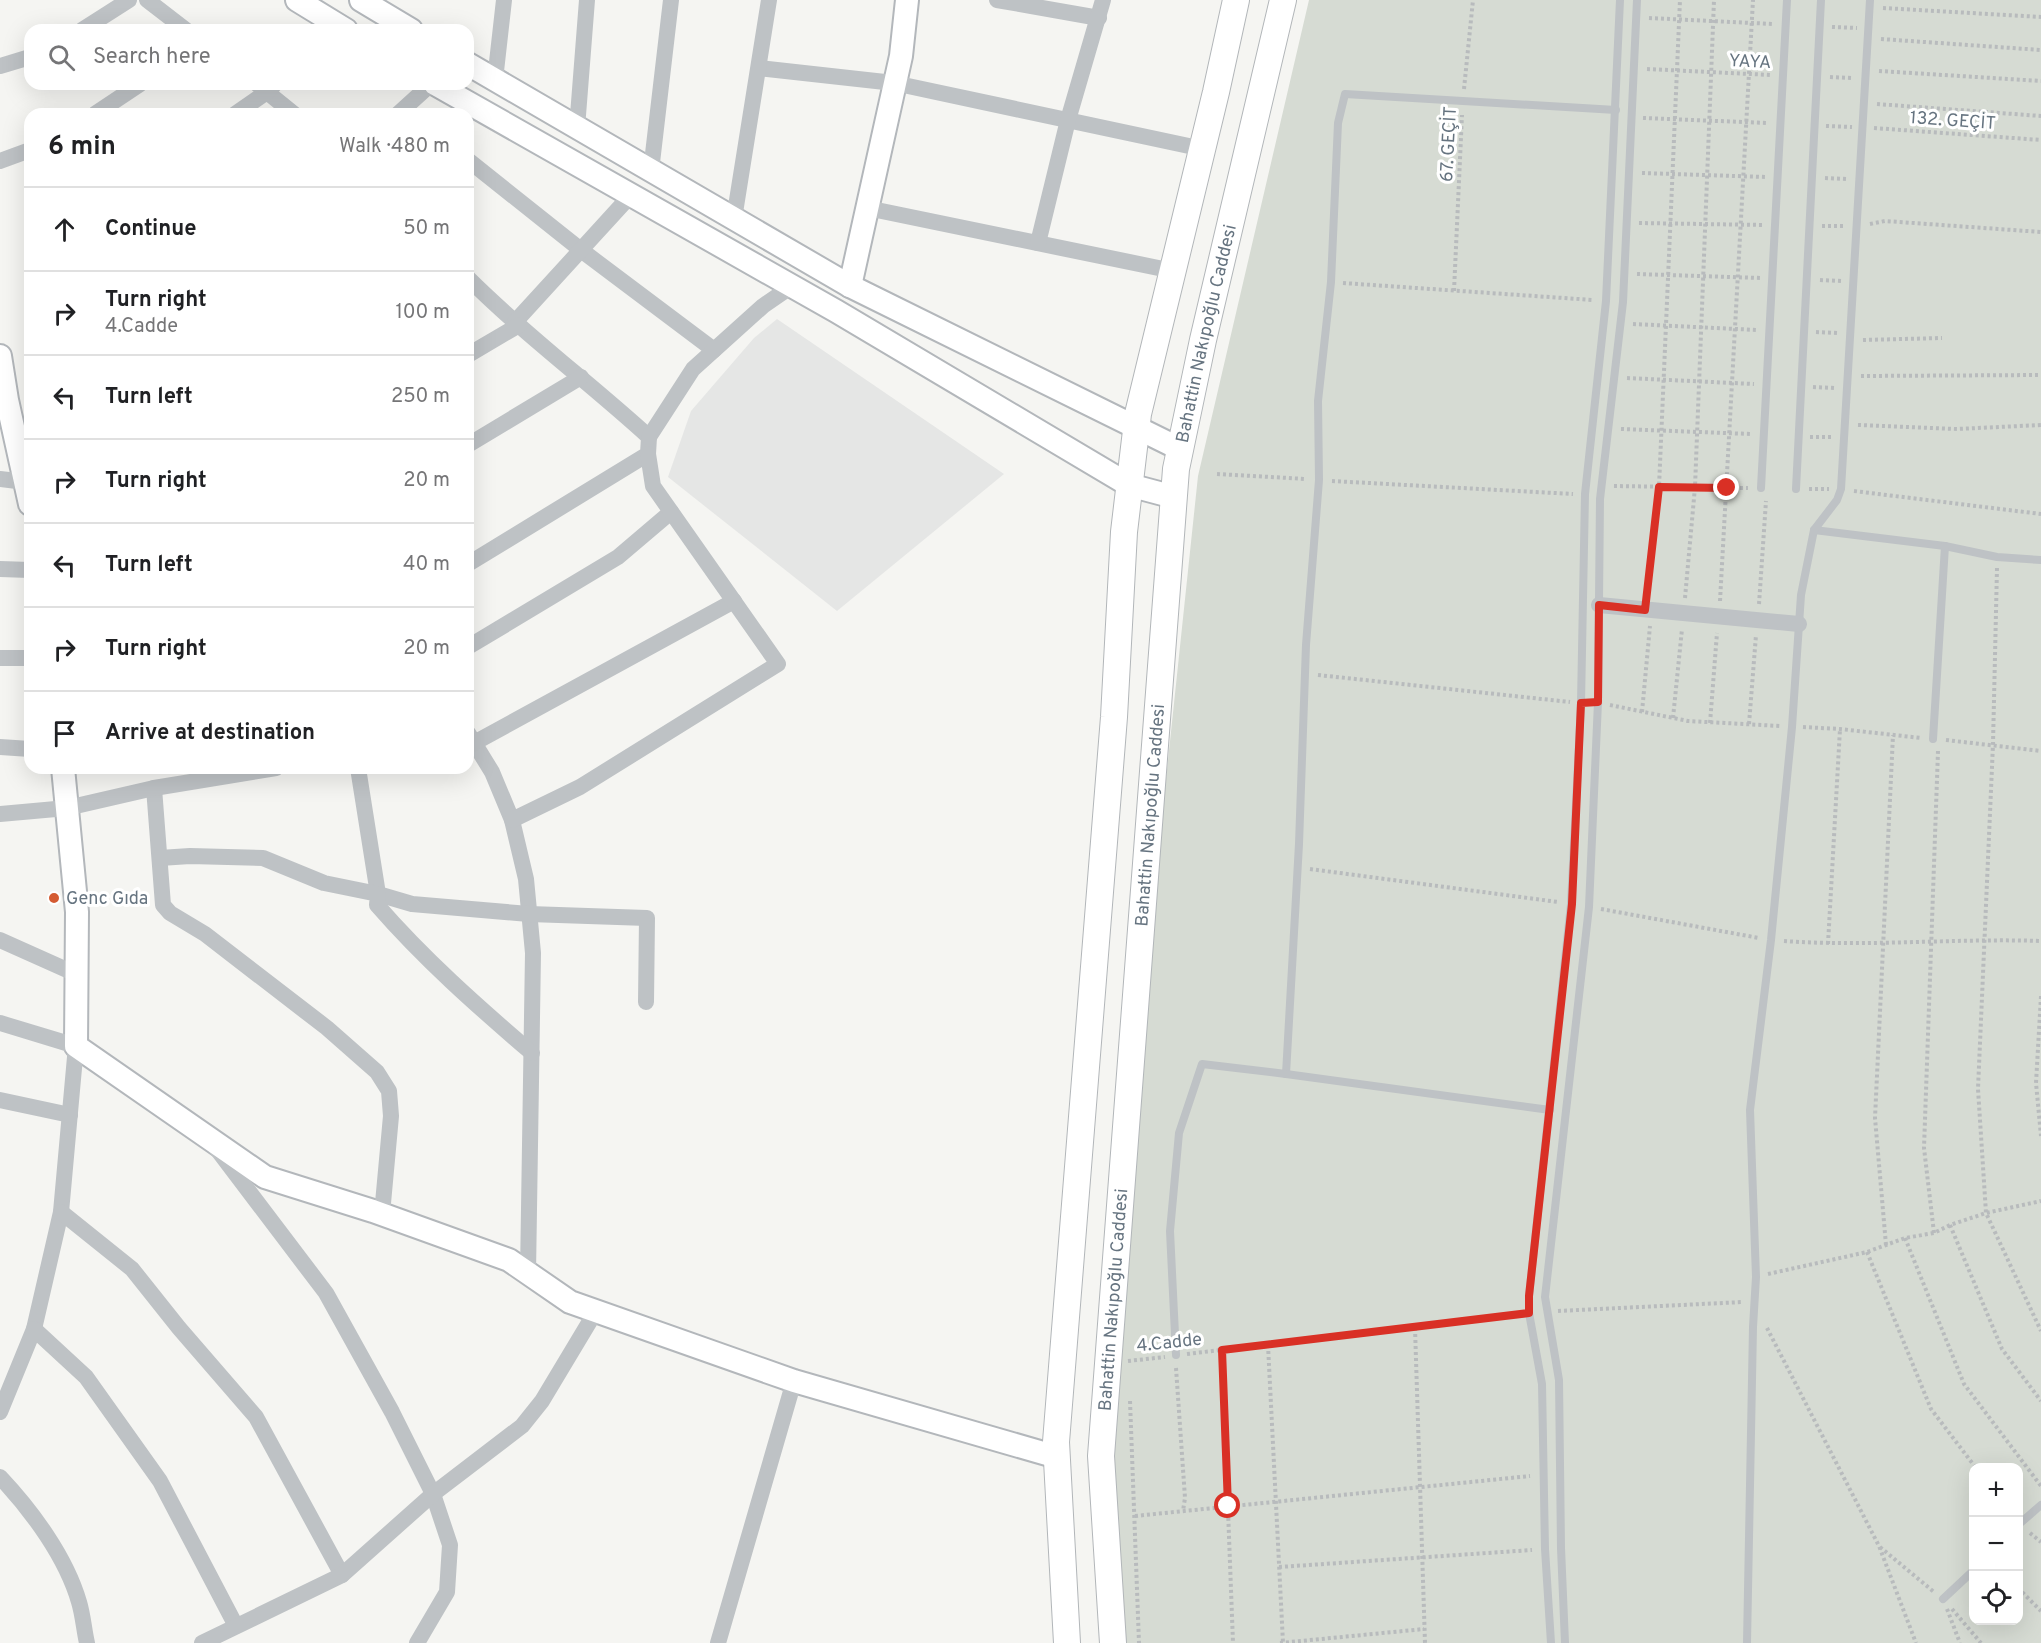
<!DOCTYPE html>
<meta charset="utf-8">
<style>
:root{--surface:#fff;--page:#f6f6f6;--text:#202124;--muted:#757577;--line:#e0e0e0}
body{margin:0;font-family:Overpass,sans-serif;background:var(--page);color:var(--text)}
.controls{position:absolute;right:18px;bottom:18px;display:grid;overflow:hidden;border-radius:12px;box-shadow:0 6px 24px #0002}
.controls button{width:54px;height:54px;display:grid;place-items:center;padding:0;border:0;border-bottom:2px solid var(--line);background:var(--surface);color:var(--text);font:30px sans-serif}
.stop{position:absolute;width:18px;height:18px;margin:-14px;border:4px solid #d93025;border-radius:50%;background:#fff}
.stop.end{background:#d93025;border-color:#fff;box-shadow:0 2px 6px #0008}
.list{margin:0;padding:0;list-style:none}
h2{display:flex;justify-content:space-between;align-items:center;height:78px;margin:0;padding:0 24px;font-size:26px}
h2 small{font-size:20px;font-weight:400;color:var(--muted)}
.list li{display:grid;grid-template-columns:39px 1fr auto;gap:18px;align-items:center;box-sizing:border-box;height:84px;padding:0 24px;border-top:2px solid var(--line)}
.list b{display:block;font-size:22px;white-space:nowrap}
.list p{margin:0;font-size:20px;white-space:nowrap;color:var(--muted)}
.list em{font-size:20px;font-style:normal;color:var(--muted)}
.icon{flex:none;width:33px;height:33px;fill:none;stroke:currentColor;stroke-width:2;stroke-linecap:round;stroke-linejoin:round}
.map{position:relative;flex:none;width:2041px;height:1643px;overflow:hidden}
.search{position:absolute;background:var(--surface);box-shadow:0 6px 24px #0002;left:24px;top:24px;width:450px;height:66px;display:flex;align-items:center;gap:15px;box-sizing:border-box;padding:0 21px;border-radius:18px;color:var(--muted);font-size:22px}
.panel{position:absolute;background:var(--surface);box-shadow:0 6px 24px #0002;left:24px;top:108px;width:450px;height:666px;border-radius:18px}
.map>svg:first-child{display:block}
</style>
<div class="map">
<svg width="2041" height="1643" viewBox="0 0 2041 1643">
<rect width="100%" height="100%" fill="#f5f5f2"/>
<path fill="#e5e6e5" d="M777 319 1004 474 837 611 668 477 691 411 754 338Z"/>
<path fill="#d6dbd3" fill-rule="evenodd" d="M1309 0H2041V1643H1118L1109 1442 1147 959 1198 476ZM1974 1468H2018V1620H1974Z"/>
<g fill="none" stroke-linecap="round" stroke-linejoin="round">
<g stroke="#b3b7bb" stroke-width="26">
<g id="secondary">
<path d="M297 0 346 30"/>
<path d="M361 0 411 30"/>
<path d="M468 64 850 286 1180 449"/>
<path d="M435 84 836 311 1129 485 1174 497"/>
<path d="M850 286 901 56 907 0"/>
<path d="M0 356 7 400 30 504"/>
<path d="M63 768 77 912 76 1046 265 1177 373 1211 509 1260 570 1302 794 1381 1057 1457"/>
</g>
</g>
<g stroke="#b2b6b9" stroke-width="28">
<g id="primary">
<path d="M1067 1643 1056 1442 1114 717 1124 532 1138 414 1216 92 1236 0"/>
<path id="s1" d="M1113 1643 1101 1456 1176 469 1203 340 1283 0"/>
</g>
</g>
<g stroke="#b8bbbd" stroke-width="4" stroke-dasharray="3 3" stroke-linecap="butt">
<path d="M1883 8 2041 17"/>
<path d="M1649 18 1773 24"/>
<path d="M1832 27 1857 28"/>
<path d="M1881 39 2041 50"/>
<path d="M1647 69 1771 75"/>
<path d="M1879 71 2041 81"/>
<path d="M1830 77 1852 78"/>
<path d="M1464 89 1473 0"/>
<path d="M1877 104 2041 116"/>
<path d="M1643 118 1768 123"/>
<path d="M1826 126 1852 127"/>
<path d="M1874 128 2041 140"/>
<path d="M1642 173 1766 177"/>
<path d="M1825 178 1847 179"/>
<path d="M1639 223 1764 225"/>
<path d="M1870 224 1885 221 2041 232"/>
<path d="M1822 226H1845"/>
<path d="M1637 274 1761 278"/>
<path d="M1820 280 1842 281"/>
<path d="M1343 283 1593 300"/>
<path d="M1454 291 1462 115"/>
<path d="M1633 324 1757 330"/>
<path d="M1816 332 1838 333"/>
<path d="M1863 340 1942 338"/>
<path d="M1861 376 2041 375"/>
<path d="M1627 378 1754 384"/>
<path d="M1813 387 1835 388"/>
<path d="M1858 425 1957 429 2041 425"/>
<path d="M1621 429 1751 434"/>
<path d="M1810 437H1832"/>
<path d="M1217 474 1306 479"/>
<path d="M1332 481 1573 494"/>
<path d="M1614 486 1748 488"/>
<path d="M1809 489H1829"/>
<path d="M1854 491 2041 514"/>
<path d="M1997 568 1993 744 1978 1089 1986 1213 2041 1331"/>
<path d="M1647 592 1659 487 1680 0"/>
<path d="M1685 598 1695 487 1714 0"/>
<path d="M1720 601 1753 0"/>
<path d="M1759 604 1766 501"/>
<path d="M1318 675 1570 702"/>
<path d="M1610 705 1688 721 1780 726"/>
<path d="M1642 712 1650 626"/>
<path d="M1673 718 1682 629"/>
<path d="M1710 723 1717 633"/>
<path d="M1749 724 1756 635"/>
<path d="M1803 727 1840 729 1921 738"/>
<path d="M1946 740 2041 751"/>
<path d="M1310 869 1558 902"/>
<path d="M1601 909 1759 938"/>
<path d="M1784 941C1869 947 1955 938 2041 941"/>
<path d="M1828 944 1840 729"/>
<path d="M2041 996 2036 1083 2041 1136"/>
<path d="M1950 1225 2002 1349 2041 1401"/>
<path d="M1934 1233 1924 1148 1938 751"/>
<path d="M1905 1238 1964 1384 2041 1486"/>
<path d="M1886 1245 1875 1118 1893 735"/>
<path d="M1867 1252 1931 1409 1976 1468"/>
<path d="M1768 1274 1867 1252 1905 1238 1934 1233 1950 1225 1986 1213 2041 1201"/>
<path d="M1558 1311 1743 1302"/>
<path d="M1415 1328 1425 1643"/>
<path d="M1767 1328 1879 1546 1916 1643"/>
<path d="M1268 1345 1283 1643"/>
<path d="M1222 1350 1233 1643"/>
<path d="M1187 1354 1517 1315"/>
<path d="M1128 1361 1165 1357"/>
<path d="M1176 1368 1185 1498 1183 1511"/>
<path d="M1130 1401 1139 1643"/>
<path d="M1135 1516 1530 1476"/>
<path d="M2030 1533 2041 1542"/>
<path d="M1880 1547 1934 1592"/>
<path d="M1279 1567 1532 1550"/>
<path d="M2018 1588 2041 1611"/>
<path d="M1947 1609 1960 1643"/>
<path d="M1952 1609 1981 1643"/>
<path d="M1280 1643 1424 1629"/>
</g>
<g stroke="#bec2c5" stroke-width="8">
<path d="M1761 488 1787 0"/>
<path d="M1796 489 1821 0"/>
<path d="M1814 530 1945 546 1997 557 2041 560"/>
<path d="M1933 739 1945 546"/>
<path d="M1286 1074 1299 844 1306 645 1319 480 1318 401 1331 282 1338 123 1345 94 1616 110"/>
<path d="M1176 1355 1170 1231 1179 1133 1202 1064 1286 1074 1550 1110"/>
<path d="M2018 1525 2041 1505"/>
<path d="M1943 1599 1974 1570"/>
<path d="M1551 1643 1545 1549 1542 1384 1529 1313V1296L1571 904 1581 703 1585 494 1606 301 1620 0"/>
<path d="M1565 1643 1561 1548 1559 1380 1545 1297 1589 907 1598 702 1600 499 1623 302 1637 0"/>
<path d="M1747 1643 1753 1327 1756 1277 1750 1110 1771 940 1792 727 1801 595 1814 530 1837 500 1841 489 1870 0"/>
</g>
<g stroke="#bec2c5" stroke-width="16">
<path d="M147 0 186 30"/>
<path d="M997 0 1099 18"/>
<path d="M82 30 129 0"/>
<path d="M0 66 30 57"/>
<path d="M759 68 894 83 1203 149"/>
<path d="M495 80 504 0"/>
<path d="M257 84 294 114"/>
<path d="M95 114 140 84"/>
<path d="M235 114 267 92 275 84"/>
<path d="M398 114 431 84"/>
<path d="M577 128 587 0"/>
<path d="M468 160 581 250 714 350"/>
<path d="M0 161 30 150"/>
<path d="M651 171 671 0"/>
<path d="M867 208 1173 271"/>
<path d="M734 219 769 0"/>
<path d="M1038 243 1068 120 1103 0"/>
<path d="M468 278C525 335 590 383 649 437L648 454 468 564"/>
<path d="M515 322 631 195"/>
<path d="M468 355 519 325"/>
<path d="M649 437 693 369 763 306 792 286"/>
<path d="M468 445 581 377"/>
<path d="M0 479 25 482"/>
<path d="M0 569 30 570"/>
<path d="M1599 605 1799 624"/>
<path d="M468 647 618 557 671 512"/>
<path d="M0 658H30"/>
<path d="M468 733 492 772 512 820 526 879 533 953 528 1273"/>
<path d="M474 743 734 601"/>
<path d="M0 747 30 749"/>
<path d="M358 768 378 894 412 904 529 914 647 918 646 1002"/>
<path d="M154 788 163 905 170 913 205 934 327 1028 377 1072 389 1091 391 1116 382 1214"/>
<path d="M0 814 67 808 154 788 276 768"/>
<path d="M512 820 580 787 778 664 653 486 648 454"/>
<path d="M160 858 190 856 263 858 324 883 378 894 377 905C424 959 477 1006 532 1053"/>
<path d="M0 940 76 974"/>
<path d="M0 1023 76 1046 61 1212 34 1329 0 1412"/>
<path d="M0 1100 70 1115"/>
<path d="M216 1148 326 1293 392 1412 433 1494 450 1545 447 1592 417 1643"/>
<path d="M61 1212 132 1269 179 1328 256 1417 342 1575"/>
<path d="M34 1329 86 1377 160 1481 236 1626"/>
<path d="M0 1477C32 1511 66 1557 79 1602 83 1615 84 1630 87 1643"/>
<path d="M202 1643 342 1575 433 1494 522 1426 542 1401 596 1311"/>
<path d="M718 1643 794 1381"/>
</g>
<use href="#secondary" stroke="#fff" stroke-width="22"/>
<use href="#primary" stroke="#fff" stroke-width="26"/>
</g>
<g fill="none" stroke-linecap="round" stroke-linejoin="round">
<path stroke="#d93025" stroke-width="8" d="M1228 1506 1222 1350 1529 1313V1296L1572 904 1581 703 1598 702 1599 605 1645 610 1659 487 1727 488"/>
</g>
<circle fill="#d45b32" stroke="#fff" stroke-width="2" cx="54" cy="898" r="6"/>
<g text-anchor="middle" stroke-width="6" stroke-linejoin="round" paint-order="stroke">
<g font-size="18" fill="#667480" stroke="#fff">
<text transform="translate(1750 61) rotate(3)" y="6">YAYA</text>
<text transform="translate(1953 120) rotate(4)" y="6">132. GEÇİT</text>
<text transform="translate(1448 144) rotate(-87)" y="6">67. GEÇİT</text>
<text dy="6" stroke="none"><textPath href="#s1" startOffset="1316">Bahattin Nakıpoğlu Caddesi</textPath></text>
<text dy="6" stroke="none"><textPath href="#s1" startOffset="830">Bahattin Nakıpoğlu Caddesi</textPath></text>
<text dy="6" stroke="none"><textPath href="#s1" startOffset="344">Bahattin Nakıpoğlu Caddesi</textPath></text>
<text transform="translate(1169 1342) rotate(-6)" y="6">4.Cadde</text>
</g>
<g font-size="18" fill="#667480" stroke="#fff" text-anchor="start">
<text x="66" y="904">Genc Gıda</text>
</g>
</g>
</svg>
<div class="controls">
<button>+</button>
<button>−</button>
<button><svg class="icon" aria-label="locate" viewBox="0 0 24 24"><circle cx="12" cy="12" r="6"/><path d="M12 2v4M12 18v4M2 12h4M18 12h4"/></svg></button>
</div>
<div class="stop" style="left:1228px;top:1506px"></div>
<div class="stop end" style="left:1727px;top:488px"></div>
<div class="search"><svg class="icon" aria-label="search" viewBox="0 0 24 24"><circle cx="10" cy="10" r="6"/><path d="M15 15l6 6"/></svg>Search here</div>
<section class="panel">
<h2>6 min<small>Walk · 480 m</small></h2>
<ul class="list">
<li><svg class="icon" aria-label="ahead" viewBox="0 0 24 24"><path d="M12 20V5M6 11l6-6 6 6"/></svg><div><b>Continue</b></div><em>50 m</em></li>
<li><svg class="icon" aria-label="right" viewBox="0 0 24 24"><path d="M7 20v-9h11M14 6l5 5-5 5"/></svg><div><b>Turn right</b><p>4.Cadde</p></div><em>100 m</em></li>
<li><svg class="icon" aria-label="left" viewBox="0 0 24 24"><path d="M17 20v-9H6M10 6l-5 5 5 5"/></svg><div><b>Turn left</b></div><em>250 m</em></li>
<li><svg class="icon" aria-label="right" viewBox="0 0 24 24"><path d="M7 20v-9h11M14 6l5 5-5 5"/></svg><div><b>Turn right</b></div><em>20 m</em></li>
<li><svg class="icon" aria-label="left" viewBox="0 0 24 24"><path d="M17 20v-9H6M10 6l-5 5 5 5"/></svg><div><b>Turn left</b></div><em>40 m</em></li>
<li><svg class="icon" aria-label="right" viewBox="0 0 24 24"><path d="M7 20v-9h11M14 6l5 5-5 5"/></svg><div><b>Turn right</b></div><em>20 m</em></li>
<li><svg class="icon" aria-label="arrive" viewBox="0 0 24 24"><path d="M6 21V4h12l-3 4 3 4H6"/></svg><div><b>Arrive at destination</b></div></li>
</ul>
</section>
</div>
